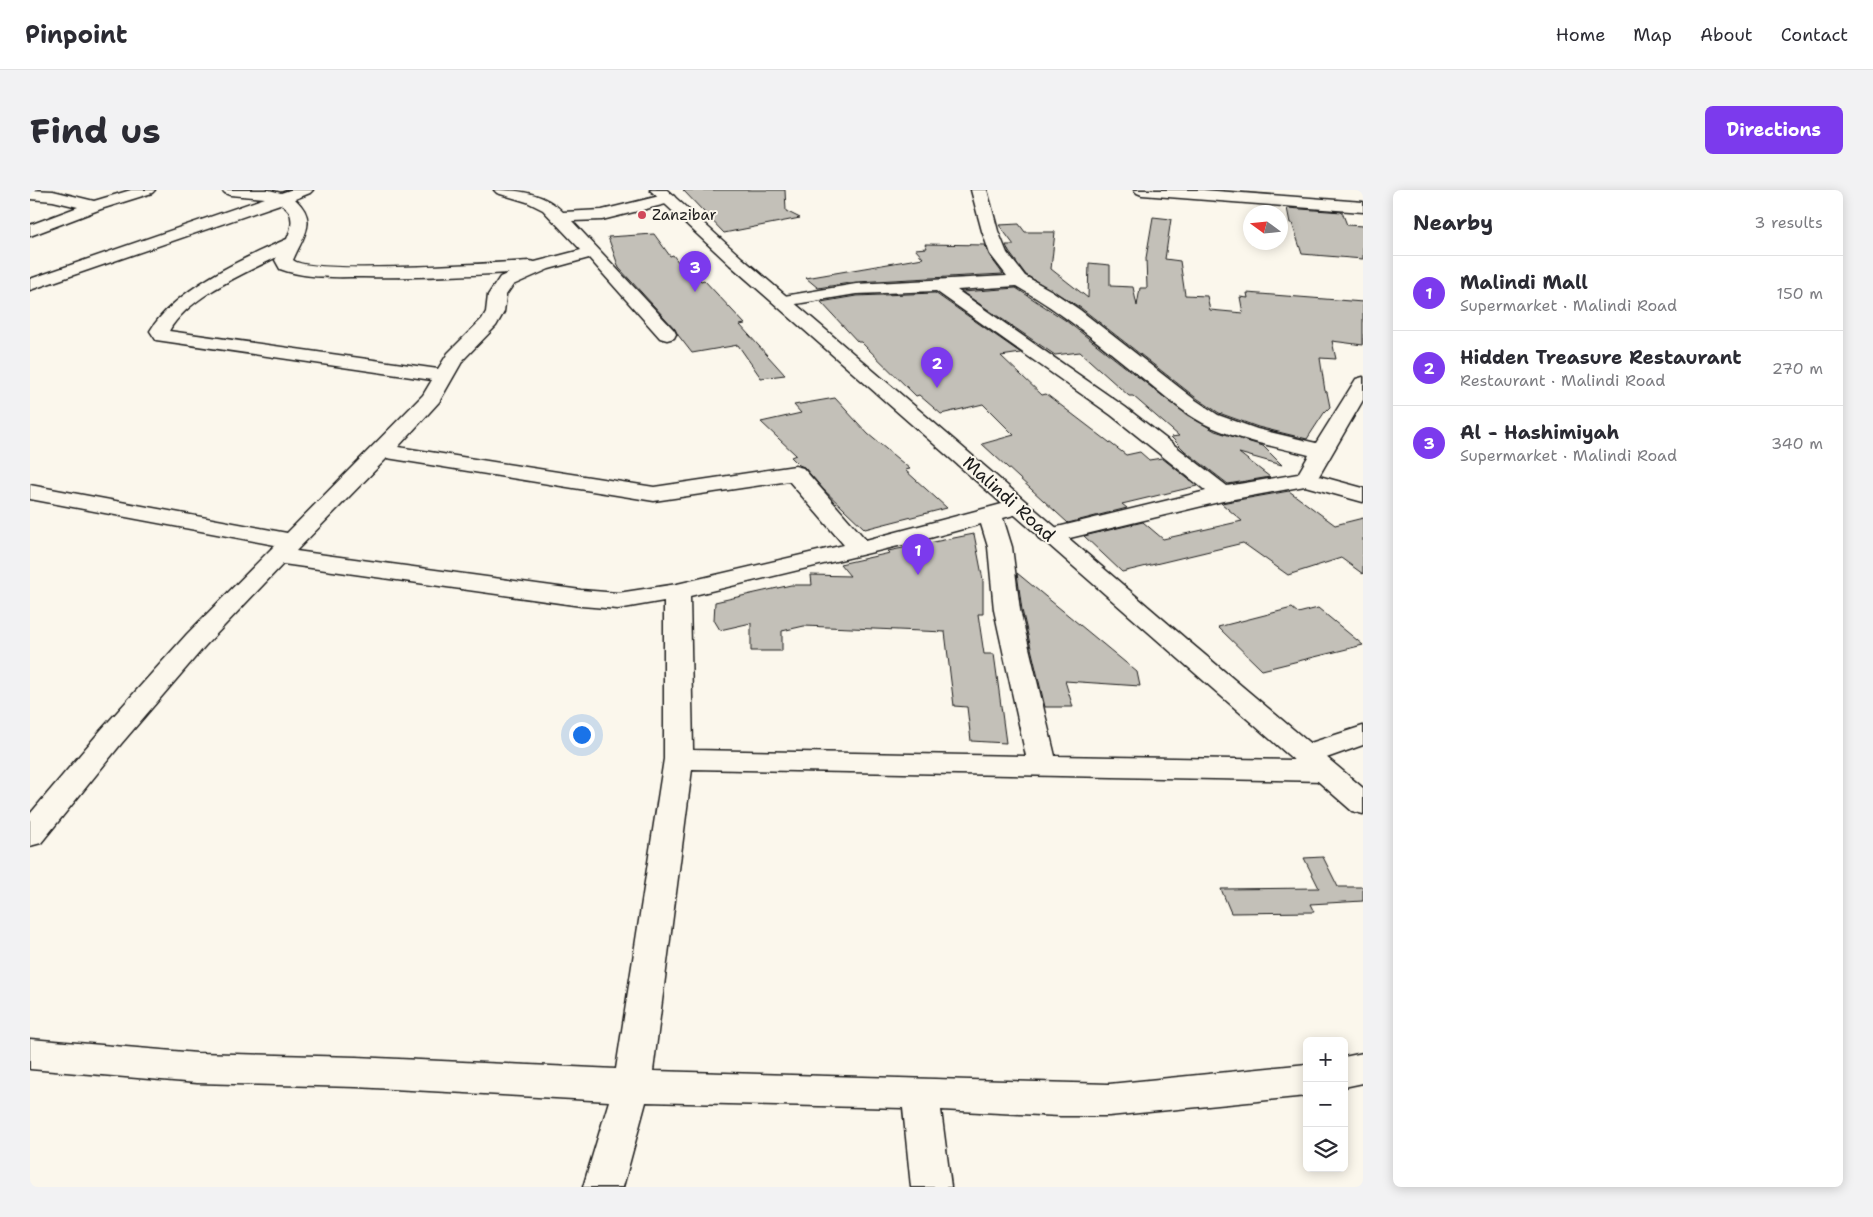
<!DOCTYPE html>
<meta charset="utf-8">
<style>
:root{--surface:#fff;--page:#f2f2f3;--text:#2b2b33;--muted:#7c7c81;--line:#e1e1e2;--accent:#7c3aed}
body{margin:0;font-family:"Shantell Sans",sans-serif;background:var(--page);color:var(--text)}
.controls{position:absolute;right:15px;bottom:15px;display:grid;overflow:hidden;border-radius:8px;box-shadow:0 2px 12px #0003}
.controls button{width:45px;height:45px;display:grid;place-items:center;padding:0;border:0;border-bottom:1px solid var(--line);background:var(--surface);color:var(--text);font:25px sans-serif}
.compass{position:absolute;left:1213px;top:15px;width:45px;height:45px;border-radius:50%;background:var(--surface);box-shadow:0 2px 12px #0003;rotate:285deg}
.you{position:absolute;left:551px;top:544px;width:18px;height:18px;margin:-12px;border:4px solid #fff;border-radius:50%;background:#1a73e8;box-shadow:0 0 0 8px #1a73e833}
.badge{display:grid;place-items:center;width:32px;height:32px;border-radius:50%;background:var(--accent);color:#fff;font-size:16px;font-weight:700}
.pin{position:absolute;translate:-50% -41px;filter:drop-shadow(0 1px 2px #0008)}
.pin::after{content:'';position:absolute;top:26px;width:18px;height:15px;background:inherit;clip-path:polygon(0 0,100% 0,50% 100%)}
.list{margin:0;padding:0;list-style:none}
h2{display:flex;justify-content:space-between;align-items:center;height:65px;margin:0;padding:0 20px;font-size:21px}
h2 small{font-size:16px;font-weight:400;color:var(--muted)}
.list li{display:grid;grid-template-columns:32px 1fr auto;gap:15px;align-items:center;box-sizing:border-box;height:75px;padding:0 20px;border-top:1px solid var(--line)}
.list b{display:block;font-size:19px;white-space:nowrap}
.list p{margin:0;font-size:16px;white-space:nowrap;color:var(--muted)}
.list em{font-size:16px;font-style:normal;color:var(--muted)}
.icon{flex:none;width:28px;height:28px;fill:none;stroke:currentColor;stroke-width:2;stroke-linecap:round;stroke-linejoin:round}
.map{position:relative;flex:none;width:1333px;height:997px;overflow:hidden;border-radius:8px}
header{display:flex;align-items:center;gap:30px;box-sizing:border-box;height:70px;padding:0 25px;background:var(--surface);border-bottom:1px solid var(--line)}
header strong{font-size:24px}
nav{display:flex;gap:28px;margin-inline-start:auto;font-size:18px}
.intro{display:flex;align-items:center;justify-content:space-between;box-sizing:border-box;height:120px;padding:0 30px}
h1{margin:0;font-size:35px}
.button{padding:12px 22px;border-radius:8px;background:var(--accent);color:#fff;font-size:18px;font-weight:700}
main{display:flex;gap:30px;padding:0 30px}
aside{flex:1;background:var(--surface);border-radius:8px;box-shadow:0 2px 12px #0003}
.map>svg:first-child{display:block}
</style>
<header>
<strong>Pinpoint</strong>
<nav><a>Home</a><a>Map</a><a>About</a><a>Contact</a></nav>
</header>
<div class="intro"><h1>Find us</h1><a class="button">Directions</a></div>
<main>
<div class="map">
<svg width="1333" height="997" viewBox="0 0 1333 997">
<rect width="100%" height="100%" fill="#fbf7ec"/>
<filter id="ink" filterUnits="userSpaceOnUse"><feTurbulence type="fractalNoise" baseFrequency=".02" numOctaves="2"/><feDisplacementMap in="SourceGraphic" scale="10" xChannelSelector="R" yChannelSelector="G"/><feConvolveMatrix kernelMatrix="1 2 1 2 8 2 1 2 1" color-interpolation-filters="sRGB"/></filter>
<g filter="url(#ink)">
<g fill="#c3c0b8" stroke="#1c1c1c">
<path d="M653 0H755L756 21 770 28 694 43Z"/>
<path d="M1257 18 1312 22 1317 35 1333 36V69L1272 64 1262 33H1260Z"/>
<path d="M1123 27 1141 29 1135 69 1150 71 1155 105 1177 106 1180 120 1213 123 1210 107 1218 108 1217 103 1333 112V155L1302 151 1306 169 1290 168 1295 201 1297 202 1300 217 1294 223 1277 249 1228 237 1189 223 1165 207 1051 118 996 85 979 62 976 55H984L969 35 989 34 995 42H1025L1021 79 1058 108 1059 73 1080 75V96L1103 97 1107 116 1110 98H1117L1116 68Z"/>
<path d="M624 44 640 66 643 65 652 77 659 76 671 91 674 90 715 134 710 135 755 185 731 188 708 155 662 163 648 145 645 139 589 78 578 47Z"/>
<path d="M895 54 955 55 959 65 973 84 826 92 788 98 776 88 893 68 885 59 897 58Z"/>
<path d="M986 98 1035 130 1157 225 1185 241 1233 256 1252 275 1209 263 1240 287 1198 294 1155 261 1141 247 1149 246 1103 206H1099L1050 162 1025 165 932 102Z"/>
<path d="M905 103 991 163 971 166 1012 205 1016 204 1096 265 1110 262 1119 270 1132 268 1167 296 1092 314 1097 318 1038 333 952 254 984 245 953 214 911 224 889 205 886 206 831 152H828L791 112 826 106Z"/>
<path d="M805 208 838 244 880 279 875 280 917 318 835 339 793 299 774 277 769 275 761 267 766 265 731 232 771 223 764 215Z"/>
<path d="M1259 301 1305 335 1333 328V384L1311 368 1258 385 1213 353 1092 382 1054 346 1113 332 1133 349 1212 331 1191 313Z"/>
<path d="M944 344 953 390V424H948L954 464H964L976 553 941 551 937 517 924 516 915 442 774 436 752 441V461H721V433L690 440 684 430 685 412 761 395H782L781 385 820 386 810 374 860 363 858 361Z"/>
<path d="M987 383 1107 482 1110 496 1035 491 1043 517H1015L992 420Z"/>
<path d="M1262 418 1268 423 1288 418 1333 455 1232 480 1188 437Z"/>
<path d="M1293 667 1308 697H1333V711L1280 714 1284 722 1201 723 1191 699 1289 698 1274 668Z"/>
</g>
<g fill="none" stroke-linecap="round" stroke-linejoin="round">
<g stroke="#1c1c1c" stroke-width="3">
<g id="minor">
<path d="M0 0 23 1 64 11 101 0H125L122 3 71 19 0 46V35L48 17 23 11 0 9Z"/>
<path d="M192 0H239L251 3 260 0H283L280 3 265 9C289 31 273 46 263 70 279 85 466 73 499 71L505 72 551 60 513 20 497 12 467 3 464 0C490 0 514 3 533 22L572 20 638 4 644 6 646 9 644 12 572 30 542 31 644 140 646 144 644 148 637 150 630 148 559 68 519 79 483 95 476 105 474 122 466 136 433 170 409 212 368 257 624 297 765 276 773 278 836 350 987 310 995 312 999 317 995 322 973 328 982 357 990 420 1025 566 1264 570 1260 565 1265 558 1333 536V555L1288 571 1304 574 1309 581 1304 588 1294 591 662 579 623 881 1079 894 1277 874V906L1079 926H1030L911 920 921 997H881L873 918 616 912 593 997H553L579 911 326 897 167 893 0 879V849L167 863 326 867 586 879 634 569V411L588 419 551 416 253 374 175 456 91 554 11 653 0 656V624L71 540 157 444 245 355 0 309V295L257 343 393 205 402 190 126 150 120 141C144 100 213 68 257 49 263 36 265 21 250 14L0 100V89L235 8 200 5 195 3ZM247 67 245 70 250 79C277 89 305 87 333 87 382 88 430 86 479 83L470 87 458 105 456 122 452 129 418 163 408 179 139 141C157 108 214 83 247 67ZM357 268 624 311 759 291 814 355 647 394 588 403 551 400 266 361ZM951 334 958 357 964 420 996 566 663 560 660 406 889 351Z"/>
<path d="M941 0H957L968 41 977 63 995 86 1022 101 1050 120 1164 209 1188 225 1227 239 1286 253 1326 189 1333 187V210L1289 286 1333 298V312L1275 296 1193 311 1019 353 1011 351 1007 346 1011 341 1176 301 1081 225 906 101 826 104 754 116 748 115 745 111 748 107 826 94 977 86 960 64 952 41ZM986 96C1033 122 1073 157 1115 190 1134 205 1152 222 1173 233 1206 250 1244 256 1279 265L1268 284 1197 296 1095 217 927 100Z"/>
<path d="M1104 0H1173L1333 12V22L1112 5 1107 3Z"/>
<path d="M1333 863V893L1314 897V867Z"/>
</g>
</g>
<g stroke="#1c1c1c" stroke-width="3">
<path id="highway" d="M620 0H637L712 68 1156 449 1333 598V624L1322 621 700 75Z"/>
</g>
<use href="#minor" fill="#fbf7ec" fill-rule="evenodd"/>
<use href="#highway" fill="#fbf7ec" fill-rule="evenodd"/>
</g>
</g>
<circle fill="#d1495b" stroke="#fbf7ec" stroke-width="2" cx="612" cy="25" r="5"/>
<g text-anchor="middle" stroke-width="4" stroke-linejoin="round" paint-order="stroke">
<g font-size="15" fill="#1c1c1c" stroke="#fbf7ec" text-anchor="start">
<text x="622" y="30">Zanzibar</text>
</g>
<g font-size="18" fill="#1c1c1c" stroke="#fbf7ec">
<text transform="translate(979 309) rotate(42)" y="6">Malindi Road</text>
</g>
</g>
</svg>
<div class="controls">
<button>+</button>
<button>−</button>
<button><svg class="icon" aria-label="layers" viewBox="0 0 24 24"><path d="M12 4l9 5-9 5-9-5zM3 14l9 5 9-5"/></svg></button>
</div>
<svg class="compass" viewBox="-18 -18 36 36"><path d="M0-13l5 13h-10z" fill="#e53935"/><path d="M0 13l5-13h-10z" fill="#7c7c81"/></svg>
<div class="you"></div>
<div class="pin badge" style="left:888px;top:385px">1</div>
<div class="pin badge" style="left:907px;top:198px">2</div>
<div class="pin badge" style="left:665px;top:102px">3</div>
</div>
<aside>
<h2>Nearby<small>3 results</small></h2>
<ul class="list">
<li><span class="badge">1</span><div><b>Malindi Mall</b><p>Supermarket · Malindi Road</p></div><em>150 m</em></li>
<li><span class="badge">2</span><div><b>Hidden Treasure Restaurant</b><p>Restaurant · Malindi Road</p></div><em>270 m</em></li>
<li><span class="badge">3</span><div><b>Al - Hashimiyah</b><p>Supermarket · Malindi Road</p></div><em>340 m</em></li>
</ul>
</aside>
</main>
